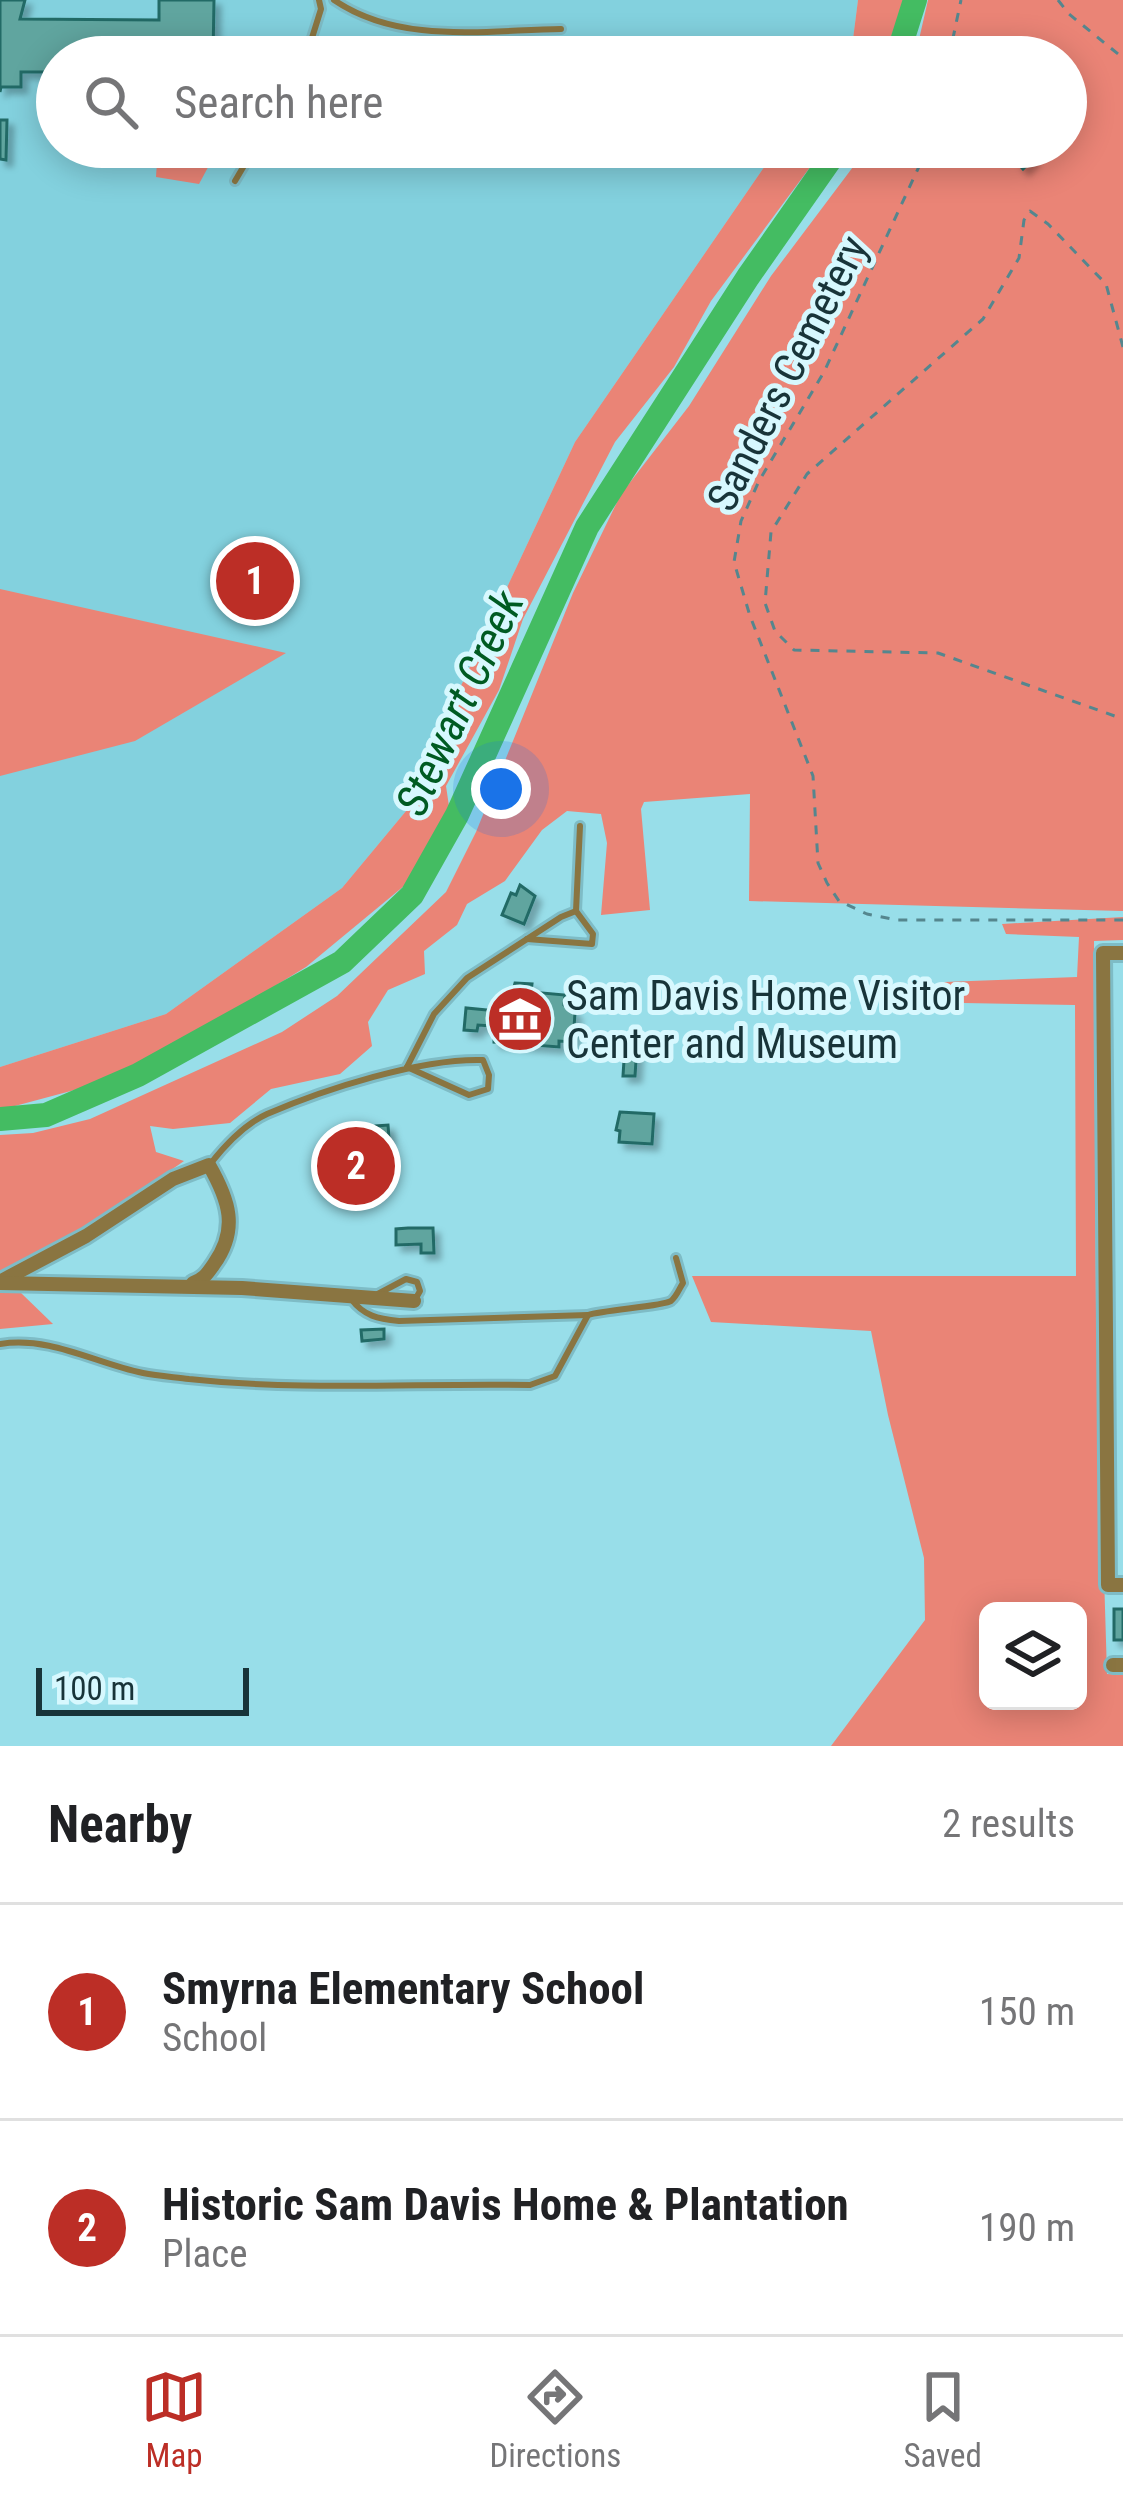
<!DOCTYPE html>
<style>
:root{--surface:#fff;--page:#f6f6f6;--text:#202124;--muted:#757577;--line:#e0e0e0;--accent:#bc2e26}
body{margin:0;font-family:"Roboto Condensed",sans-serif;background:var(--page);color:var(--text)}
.controls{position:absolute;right:36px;bottom:36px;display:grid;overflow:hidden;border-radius:18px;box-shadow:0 6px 30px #0003}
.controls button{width:108px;height:108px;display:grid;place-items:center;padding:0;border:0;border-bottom:3px solid var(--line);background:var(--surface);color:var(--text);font:60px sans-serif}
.scale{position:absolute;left:36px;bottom:30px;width:213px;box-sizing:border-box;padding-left:12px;border:6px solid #183439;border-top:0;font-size:33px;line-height:42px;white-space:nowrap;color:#183439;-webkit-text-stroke:9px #d7f8fe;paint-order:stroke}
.you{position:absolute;left:501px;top:789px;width:42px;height:42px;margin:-30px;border:9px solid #fff;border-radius:50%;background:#1a73e8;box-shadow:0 0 0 18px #1a73e833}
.badge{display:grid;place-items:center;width:78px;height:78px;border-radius:50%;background:var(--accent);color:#fff;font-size:39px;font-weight:700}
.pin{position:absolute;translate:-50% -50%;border:6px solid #fff;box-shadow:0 3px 12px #0006}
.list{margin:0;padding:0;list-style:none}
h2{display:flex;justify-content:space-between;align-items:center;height:156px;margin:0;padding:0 48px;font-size:51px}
h2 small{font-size:39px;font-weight:400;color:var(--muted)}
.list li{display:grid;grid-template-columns:78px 1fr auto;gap:36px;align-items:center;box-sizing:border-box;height:216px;padding:0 48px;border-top:3px solid var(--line)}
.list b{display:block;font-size:45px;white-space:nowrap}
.list p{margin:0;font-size:39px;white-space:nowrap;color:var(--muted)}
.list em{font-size:39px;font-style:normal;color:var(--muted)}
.icon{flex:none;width:66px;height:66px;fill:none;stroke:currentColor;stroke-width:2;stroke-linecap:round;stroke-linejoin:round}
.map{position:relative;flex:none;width:1123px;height:1746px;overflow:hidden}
.search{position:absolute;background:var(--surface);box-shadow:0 6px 30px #0003;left:36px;right:36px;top:36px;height:132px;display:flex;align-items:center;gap:30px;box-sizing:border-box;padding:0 42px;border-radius:66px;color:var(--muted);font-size:45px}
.sheet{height:588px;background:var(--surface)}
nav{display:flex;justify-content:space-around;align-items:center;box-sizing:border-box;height:168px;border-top:3px solid var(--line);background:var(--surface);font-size:33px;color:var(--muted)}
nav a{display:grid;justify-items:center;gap:6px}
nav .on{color:var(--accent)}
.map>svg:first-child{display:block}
</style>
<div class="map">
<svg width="1123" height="1746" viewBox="0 0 1123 1746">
<defs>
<filter id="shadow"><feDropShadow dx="6" dy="6" stdDeviation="3" flood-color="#0004"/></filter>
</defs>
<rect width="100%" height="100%" fill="#98dee9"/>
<path fill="#83d1de" d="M0 0H858L853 39 840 57H57V147H778L575 442 445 720 416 799 342 888 166 1014 0 1067Z"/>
<g fill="#ea8476" fill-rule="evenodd">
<path d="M858 0H904L884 57H840L853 39Z"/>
<path d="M928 0H1123V911L749 901 750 794 644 802 641 809 650 910 601 915 607 843 601 814 567 811 542 830 505 881 467 904 457 925 424 951 425 974 388 990 368 1022 372 1046 340 1074 271 1089 230 1123 173 1129 150 1126 156 1152 184 1161 75 1237 0 1272V1135L33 1133 90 1119 282 1032 337 996 446 892 476 832 573 593 621 494 689 406 771 276 868 147H1066V57H915Z"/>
<path d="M158 147H219L199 184 156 177Z"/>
<path d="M778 147H825L711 301 674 367 615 442 523 619 499 690 446 786 450 813 410 881 306 967 147 1064 82 1088 0 1110V1067L166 1014 342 888 416 799 445 720 575 442Z"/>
<path d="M0 589 286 653 135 741 0 776Z"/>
<path d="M1123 917V940L1094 941 1096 1311 1107 1674 1123 1675V1746H831L925 1620 924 1558 888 1415 871 1331 711 1322 692 1276H1076L1075 1005 964 1003 953 998 944 982 1077 977 1079 937 1006 934 1002 924ZM988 1611H1078V1701H988Z"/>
<path d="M0 1284 20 1292 53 1324 0 1329Z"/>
</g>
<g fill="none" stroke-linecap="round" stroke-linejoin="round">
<g stroke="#44bc62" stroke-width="24">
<path d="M897 57 915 0"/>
<path d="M0 1119 46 1115 138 1075 342 962 412 895 457 815 587 527 748 277 839 147"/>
</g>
</g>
<g fill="#60a59f" stroke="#226b66" stroke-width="3" filter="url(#shadow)">
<path d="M0 0H25L20 19 159 20V0H214L213 57H182V48L151 47V57H57V88H45V72H21V87H1L0 92Z"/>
<path d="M0 120H7L6 160 0 159Z"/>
<path d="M1027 151 1033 159 1023 169 1016 161Z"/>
<path d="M520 885 535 896 524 924 502 915 511 893 516 895Z"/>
<path d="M515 983 532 984 531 992 565 995 564 1005 575 1013 573 1042 559 1041V1047L494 1042V1034L505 1035 506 1027 478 1025 477 1031 464 1030 466 1008 507 1012Z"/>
<path d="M625 1044 637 1045 635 1076H623Z"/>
<path d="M620 1112 654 1114 652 1144 619 1142 620 1131 616 1130Z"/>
<path d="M388 1125 389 1138H376V1126Z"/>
<path d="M383 1151 384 1170 355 1171 356 1184 335 1185 329 1161H335L334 1152Z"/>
<path d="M408 1228H433L434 1253H421V1244L396 1245V1229Z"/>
<path d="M384 1329V1339L362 1341 361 1330Z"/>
<rect x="1114" y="1609" width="9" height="31"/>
</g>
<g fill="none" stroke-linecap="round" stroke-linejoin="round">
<g stroke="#7ebcc6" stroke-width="12">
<g id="service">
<path d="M334 0C400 45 485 30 561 29"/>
<path d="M306 57 321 9 319 0"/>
<path d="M235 181 255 147"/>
<path d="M527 939 592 944 593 934 576 911"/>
<path d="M407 1067 434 1014 467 978 561 917 576 911 580 826"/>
<path d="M211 1163C226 1144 245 1124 267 1114 325 1089 421 1058 483 1060L489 1075 488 1089 469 1095 407 1067"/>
<path d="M374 1296 406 1279 417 1282 420 1291 416 1298"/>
<path d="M351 1299C364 1316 378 1319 399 1321L588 1315"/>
<path d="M0 1344C51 1336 94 1363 143 1373 158 1376 174 1377 189 1379 302 1391 417 1383 530 1385L555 1376 588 1315C604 1310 664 1306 671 1301 677 1296 679 1289 683 1283L676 1258"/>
</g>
</g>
<g stroke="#7ebcc6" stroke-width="20">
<g id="minor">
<path d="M1123 953H1103L1108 1585H1123"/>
<path d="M3 1280 86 1236 173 1179 209 1165C229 1200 239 1229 214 1264 207 1274 204 1279 193 1283"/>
<path d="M0 1283 242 1288 414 1301"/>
<path d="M1113 1665H1123"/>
</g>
</g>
<g stroke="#55868e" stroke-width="3" stroke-dasharray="9 9" stroke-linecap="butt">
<path d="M1058 0 1069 14 1123 58"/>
<path d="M949 57 961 0"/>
<path d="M928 147 824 372 759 481 741 521 734 562 750 616 813 776 818 863 827 883 839 901 867 914 897 920H1123"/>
<path d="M1123 347 1106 284 1048 224 1030 211 1024 220 1019 258 983 319 807 474 771 532 765 603 775 631 794 650 938 653 1123 719"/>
</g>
<use href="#service" stroke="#8a7541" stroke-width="6"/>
<use href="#minor" stroke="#8a7541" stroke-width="14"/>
</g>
<defs>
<g id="museum-disc" transform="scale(3.45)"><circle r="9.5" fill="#bc2e26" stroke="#d7f8fe"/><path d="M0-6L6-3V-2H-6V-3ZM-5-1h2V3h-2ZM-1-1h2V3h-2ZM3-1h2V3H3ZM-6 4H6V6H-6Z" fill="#fff"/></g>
</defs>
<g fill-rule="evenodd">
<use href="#museum-disc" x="520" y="1019"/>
</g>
<g text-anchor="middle" stroke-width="10" stroke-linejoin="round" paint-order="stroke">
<g font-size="42" fill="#183439" stroke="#d7f8fe">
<text transform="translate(787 373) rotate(-63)" y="15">Sanders Cemetery</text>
</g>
<g font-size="42" fill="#183439" stroke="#d7f8fe" text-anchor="start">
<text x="566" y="1010">Sam Davis Home Visitor<tspan x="566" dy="48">Center and Museum</tspan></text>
</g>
<g font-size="45" font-style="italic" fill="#005b22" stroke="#d7f8fe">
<text transform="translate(459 703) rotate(-65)" y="16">Stewart Creek</text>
</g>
</g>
</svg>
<div class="controls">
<button><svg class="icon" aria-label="layers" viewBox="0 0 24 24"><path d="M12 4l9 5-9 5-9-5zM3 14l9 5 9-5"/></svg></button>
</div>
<div class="scale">100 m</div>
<div class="you"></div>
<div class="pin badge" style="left:255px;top:581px">1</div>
<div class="pin badge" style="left:356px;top:1166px">2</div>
<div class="search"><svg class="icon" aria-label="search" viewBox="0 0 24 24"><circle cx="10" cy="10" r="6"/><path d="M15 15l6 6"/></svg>Search here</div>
</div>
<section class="sheet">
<h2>Nearby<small>2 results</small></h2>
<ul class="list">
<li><span class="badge">1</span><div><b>Smyrna Elementary School</b><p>School</p></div><em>150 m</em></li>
<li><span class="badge">2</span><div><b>Historic Sam Davis Home &amp; Plantation</b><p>Place</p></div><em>190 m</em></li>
</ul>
</section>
<nav>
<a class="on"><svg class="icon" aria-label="map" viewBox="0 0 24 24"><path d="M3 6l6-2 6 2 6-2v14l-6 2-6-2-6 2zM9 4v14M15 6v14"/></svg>Map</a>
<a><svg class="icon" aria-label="directions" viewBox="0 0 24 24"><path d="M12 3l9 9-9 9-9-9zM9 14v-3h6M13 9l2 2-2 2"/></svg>Directions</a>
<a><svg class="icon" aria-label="saved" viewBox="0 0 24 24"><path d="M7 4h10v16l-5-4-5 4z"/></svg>Saved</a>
</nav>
